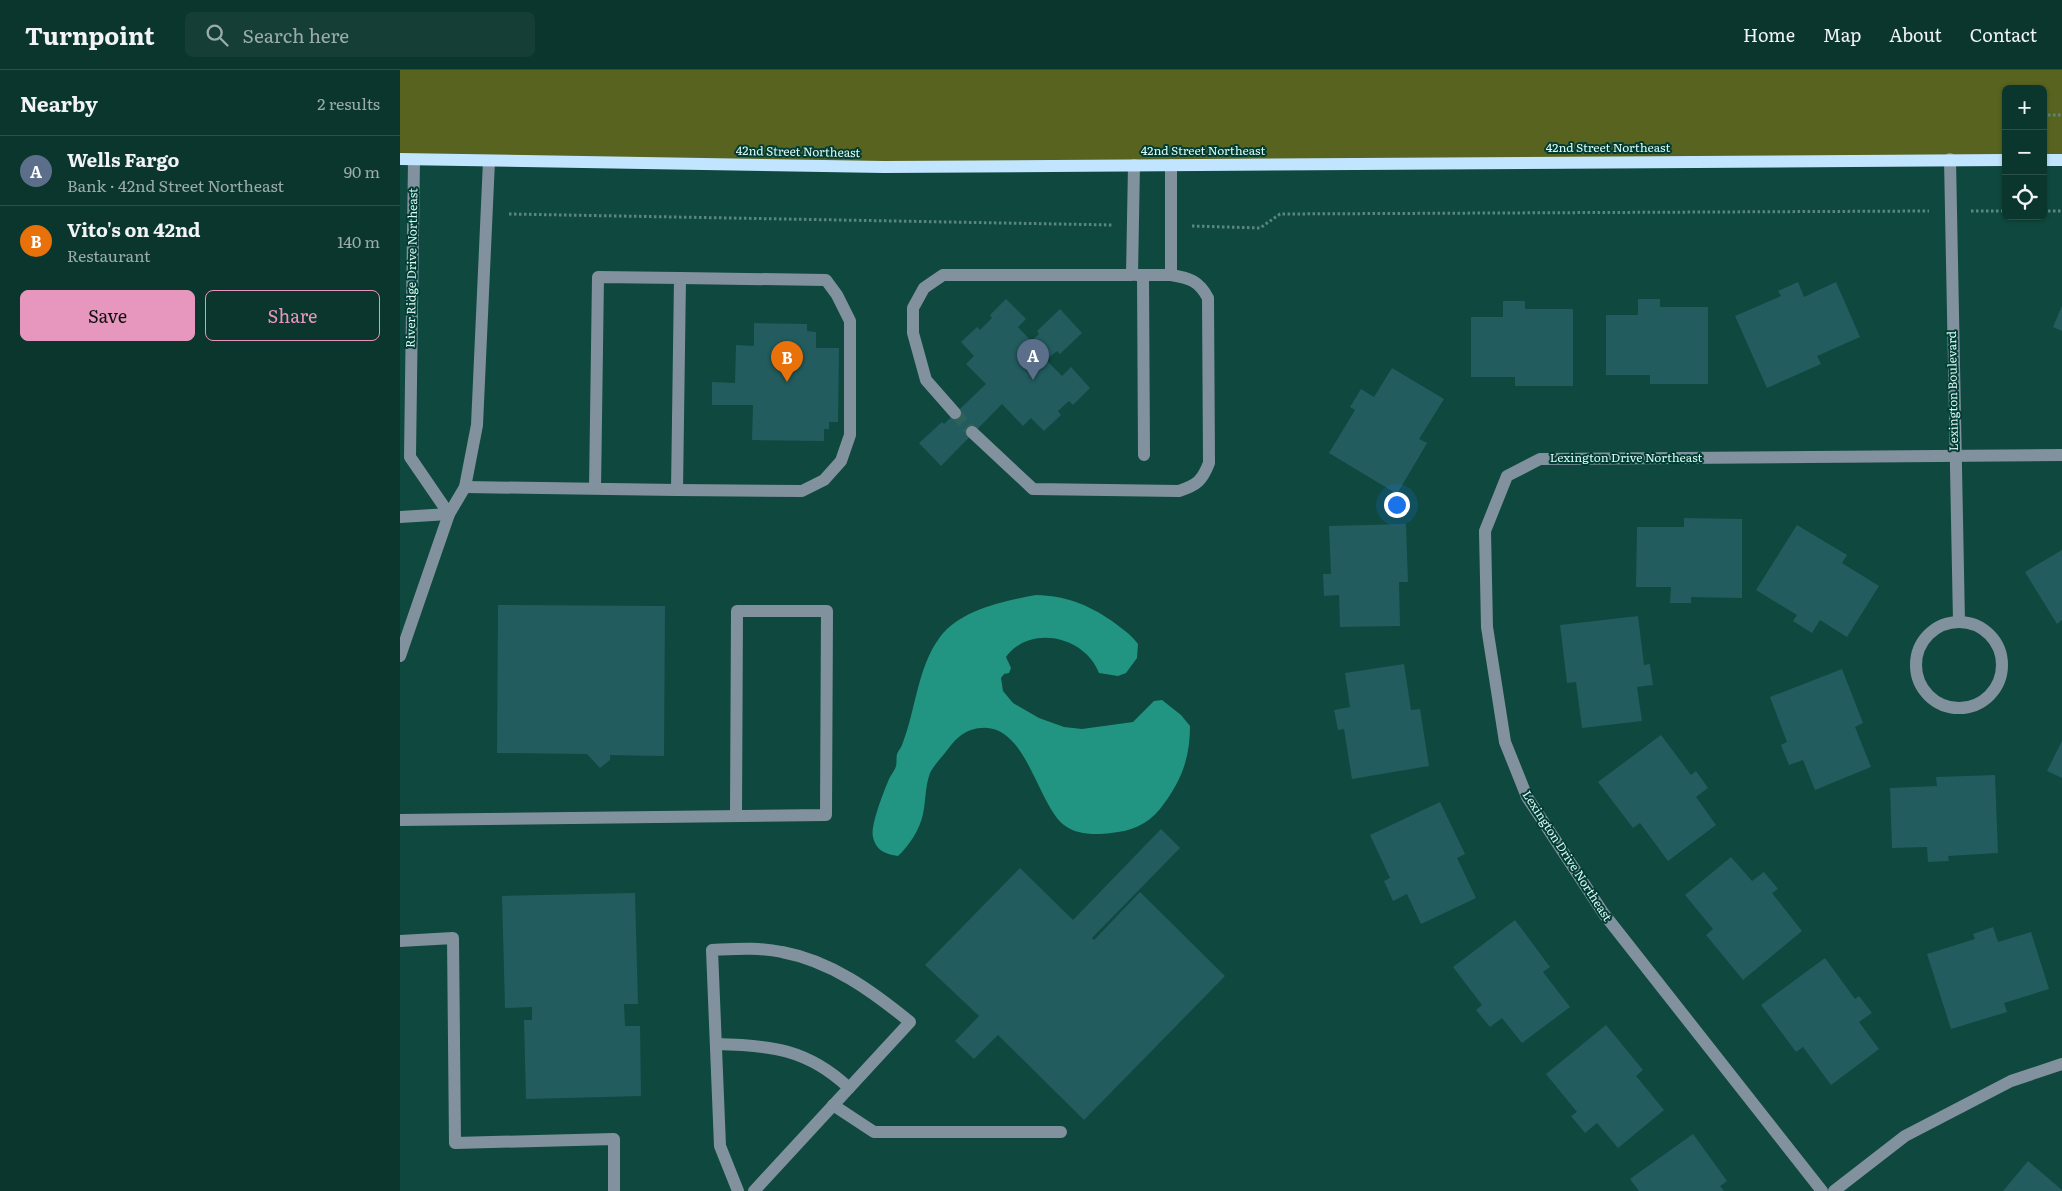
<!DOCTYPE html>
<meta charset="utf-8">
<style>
:root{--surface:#0b362e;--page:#143e36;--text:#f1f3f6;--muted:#9aabaa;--line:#2b504a;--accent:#e797bd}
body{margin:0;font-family:Literata,serif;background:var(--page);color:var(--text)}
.controls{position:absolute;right:15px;top:15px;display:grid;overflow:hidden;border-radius:8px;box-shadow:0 1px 4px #0004}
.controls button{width:45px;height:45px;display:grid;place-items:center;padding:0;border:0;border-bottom:1px solid var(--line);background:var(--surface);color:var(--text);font:25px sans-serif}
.you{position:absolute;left:996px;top:434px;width:18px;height:18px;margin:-12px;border:4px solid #fff;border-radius:50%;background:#1a73e8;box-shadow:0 0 0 8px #1a73e833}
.badge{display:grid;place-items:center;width:32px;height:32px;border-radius:50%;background:var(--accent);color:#fff;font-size:16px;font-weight:700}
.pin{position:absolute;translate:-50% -41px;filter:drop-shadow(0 1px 2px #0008)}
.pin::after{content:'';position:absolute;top:26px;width:18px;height:15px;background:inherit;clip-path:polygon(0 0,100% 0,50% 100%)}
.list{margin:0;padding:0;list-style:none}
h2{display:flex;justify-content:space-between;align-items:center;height:65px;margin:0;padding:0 20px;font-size:21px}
h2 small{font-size:16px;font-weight:400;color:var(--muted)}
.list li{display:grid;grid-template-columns:32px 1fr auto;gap:15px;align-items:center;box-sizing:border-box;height:70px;padding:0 20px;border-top:1px solid var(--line)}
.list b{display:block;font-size:19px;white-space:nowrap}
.list p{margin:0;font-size:16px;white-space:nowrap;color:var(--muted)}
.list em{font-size:16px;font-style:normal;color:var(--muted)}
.actions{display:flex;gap:10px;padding:15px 20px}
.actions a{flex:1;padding:11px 0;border:1px solid var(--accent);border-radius:8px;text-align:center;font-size:18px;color:var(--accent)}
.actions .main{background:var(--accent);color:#111}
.icon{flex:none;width:28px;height:28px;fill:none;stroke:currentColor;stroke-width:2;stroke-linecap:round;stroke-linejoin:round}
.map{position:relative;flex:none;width:1662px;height:1121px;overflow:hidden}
header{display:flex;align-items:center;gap:30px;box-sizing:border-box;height:70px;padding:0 25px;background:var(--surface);border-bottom:1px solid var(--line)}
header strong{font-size:24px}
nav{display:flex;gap:28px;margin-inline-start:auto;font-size:18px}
.search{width:350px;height:45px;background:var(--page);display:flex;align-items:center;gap:12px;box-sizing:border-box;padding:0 18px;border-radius:8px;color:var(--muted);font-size:19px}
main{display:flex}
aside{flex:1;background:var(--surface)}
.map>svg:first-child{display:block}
</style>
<header>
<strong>Turnpoint</strong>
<div class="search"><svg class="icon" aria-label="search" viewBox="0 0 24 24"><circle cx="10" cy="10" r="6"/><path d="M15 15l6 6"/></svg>Search here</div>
<nav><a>Home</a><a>Map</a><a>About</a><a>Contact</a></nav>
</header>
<main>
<aside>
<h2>Nearby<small>2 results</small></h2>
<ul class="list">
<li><span class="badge" style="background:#5c6f8a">A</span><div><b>Wells Fargo</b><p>Bank · 42nd Street Northeast</p></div><em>90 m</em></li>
<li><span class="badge" style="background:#e8710a">B</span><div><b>Vito's on 42nd</b><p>Restaurant</p></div><em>140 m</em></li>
</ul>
<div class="actions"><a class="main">Save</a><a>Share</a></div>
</aside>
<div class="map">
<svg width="1662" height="1121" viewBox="0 0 1662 1121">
<rect width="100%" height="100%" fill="#0f483e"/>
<path fill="#58631f" d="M0 0H1662V90H1643V19H1606V90L484 97 0 89Z"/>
<path fill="#219582" d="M636 525C666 526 687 534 712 551 722 559 730 563 738 574L737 588 726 603 718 606 699 603C685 566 630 554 606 587L611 598 609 603 604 604 601 608 603 621 613 633 639 648 664 657 682 659 733 652 754 631 762 630 781 645 790 656C790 689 781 712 760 739 747 755 731 761 711 763 696 765 676 765 664 755 635 732 625 642 571 660 560 664 555 670 548 679 542 687 534 695 530 703 525 717 526 730 523 744 520 759 509 776 498 786 486 784 476 781 473 767 470 756 484 721 489 709 491 705 495 700 496 696 497 692 496 688 497 684 498 681 501 678 502 675 516 640 517 598 540 567 560 540 604 531 636 525Z"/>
<g fill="#225c5e">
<path d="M1398 212 1404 227 1436 212 1460 267 1417 286 1421 294 1367 318 1335 246 1381 226 1378 221Z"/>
<path d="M606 229 626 249 618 257 631 271 639 264 637 261 660 239 682 263 660 284 657 281 646 290 662 306 671 297 690 318 673 335 669 331 658 341 661 345 644 361 631 348 623 356 602 334 541 396 519 373 542 352 544 354 586 314 566 294 574 286 561 272 577 257 580 260 592 248 590 245Z"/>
<path d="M1238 229H1260V237H1308V314H1250V305H1206V245H1238Z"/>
<path d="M1103 231H1125V239H1173V316H1115V307H1071V247H1103Z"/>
<path d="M1662 236V261L1653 257Z"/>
<path d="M354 253 407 254V261L416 262V278H439L438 352H429V359H424V371L352 370 353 335H312V312L335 313 336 275 354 276Z"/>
<path d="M992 298 1044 329 1019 369 1027 373 997 424 929 383 955 340 950 337 961 319 974 327Z"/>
<path d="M1284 448 1342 449V528L1291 527V533H1270L1271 517H1236L1237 457H1284Z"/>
<path d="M1006 454 1008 512H999L1000 556 940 557 939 525 924 526 923 504H931L929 456Z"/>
<path d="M1397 455 1447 485 1442 493 1479 516 1447 567 1420 550 1412 563 1393 551 1397 545 1356 520Z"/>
<path d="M1662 480V550L1657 554 1625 502Z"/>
<path d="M98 535 265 536 264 686 210 685V690L200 698 187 684 97 683Z"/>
<path d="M1238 546 1244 595 1250 594 1253 615 1237 617 1242 651 1182 658 1176 612 1167 613 1160 555Z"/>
<path d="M1004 594 1011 640 1020 639 1029 696 952 709 944 659 938 660 934 640 950 637 945 603Z"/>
<path d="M1442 599 1463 653 1455 657 1471 697 1415 720 1403 690 1389 695 1381 675 1387 672 1370 627Z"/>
<path d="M1261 665 1291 705 1296 701 1308 718 1296 727 1316 755 1268 791 1240 753 1233 758 1198 712Z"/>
<path d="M1662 671V708L1647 701Z"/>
<path d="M1595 705 1598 783 1548 786 1549 791 1528 792 1527 777 1492 778 1490 718 1537 716 1536 707Z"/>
<path d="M1040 732 1065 784 1057 788 1076 828 1021 854 1007 824 993 831 984 811 990 808 970 765Z"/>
<path d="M761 759 780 778 692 868 694 870 740 822 825 906 684 1050 598 965 574 989 555 971 579 946 525 895 620 798 673 850Z"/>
<path d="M1331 787 1352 811 1364 802 1378 819 1372 823 1402 861 1343 910 1306 865 1313 859 1285 825Z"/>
<path d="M235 823 238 934H224L225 956H240L241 1026 126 1029 124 950H132V937L105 938 102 826Z"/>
<path d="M1115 850 1150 897 1143 902 1170 937 1122 973 1102 948 1090 957 1076 940 1082 935 1053 897Z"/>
<path d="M1593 857 1598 872 1631 862 1649 919 1604 933 1607 942 1551 959 1527 884 1575 869 1573 864Z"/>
<path d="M1425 888 1455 929 1459 926 1472 943 1459 952 1479 979 1431 1015 1403 977 1396 982 1361 935Z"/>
<path d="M1206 955 1243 1000 1236 1006 1264 1040 1218 1078 1197 1053 1185 1063 1171 1046 1177 1042 1146 1004Z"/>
<path d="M1293 1064 1327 1111 1320 1116 1324 1121H1239L1230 1109Z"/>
<path d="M1628 1091 1662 1120V1121H1603Z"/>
</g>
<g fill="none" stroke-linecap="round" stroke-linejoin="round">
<path stroke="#2e6259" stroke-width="12" stroke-dasharray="12 6" stroke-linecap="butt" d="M555 343 572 362"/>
<g stroke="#59877e" stroke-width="3" stroke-dasharray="2.5 2.5" stroke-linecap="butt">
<path d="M1643 45H1662"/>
<path d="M1571 141H1606"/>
<path d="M1643 141H1662"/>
<path d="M109 144 713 155"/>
<path d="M792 156 860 158 880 144 1529 141"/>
</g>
<g stroke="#81929e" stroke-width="12">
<path d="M1550 89 1559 552"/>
<path d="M14 90 10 387 49 444"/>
<path d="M736 205H771"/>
<path d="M743 205 744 385"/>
<path d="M555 343 526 310 513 263V238L524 218 543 205H732L734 95"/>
<path d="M572 362 633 419 779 421C797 415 802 411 809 393L808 228C799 211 790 208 771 205V95"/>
<path d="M65 417 277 420 280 208 198 207 195 419"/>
<path d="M277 420 402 421 424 410 441 391 450 365V251L437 225 426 210 280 208"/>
<path d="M0 447 49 444"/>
<circle cx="1559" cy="595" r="43"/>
<path d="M0 586 49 444 65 417 77 355 89 91"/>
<path d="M0 750 426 745 427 541H337L336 745"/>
<path d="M0 871 53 868 55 1073 214 1069V1121"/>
<path d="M316 974C370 975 408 979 449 1018"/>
<path d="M433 1035 474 1062H661"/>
<path d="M338 1121 320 1076 312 880C335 879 359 877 382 882 431 891 472 921 510 952L354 1121"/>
<path d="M1422 1121 1204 844 1127 727 1105 672 1087 557 1085 461 1107 406 1140 389 1662 385"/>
<path d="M1434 1121 1505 1066 1611 1011 1662 994"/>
</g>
<g stroke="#c1e5fe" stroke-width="12">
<path d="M0 89 484 97 1606 90"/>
<path d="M1643 90H1662"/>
</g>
</g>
<g text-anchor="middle" stroke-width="4" stroke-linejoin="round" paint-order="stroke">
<g font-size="12" fill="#ddf8f1" stroke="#003d34">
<text x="1208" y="82">42nd Street Northeast</text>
<text x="803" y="85">42nd Street Northeast</text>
<text transform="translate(398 82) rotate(1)" y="4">42nd Street Northeast</text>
<text transform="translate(12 198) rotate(-89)" y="4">River Ridge Drive Northeast</text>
<text transform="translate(1553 321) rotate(-91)" y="4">Lexington Boulevard</text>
<text x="1226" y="392">Lexington Drive Northeast</text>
<text transform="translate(1167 786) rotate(57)" y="4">Lexington Drive Northeast</text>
</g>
</g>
</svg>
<div class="controls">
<button>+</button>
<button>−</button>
<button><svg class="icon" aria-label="locate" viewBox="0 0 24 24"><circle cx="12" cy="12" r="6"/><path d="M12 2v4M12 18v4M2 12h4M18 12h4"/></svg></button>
</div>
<div class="you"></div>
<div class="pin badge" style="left:633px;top:310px;background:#5c6f8a">A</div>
<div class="pin badge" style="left:387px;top:312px;background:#e8710a">B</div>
</div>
</main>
